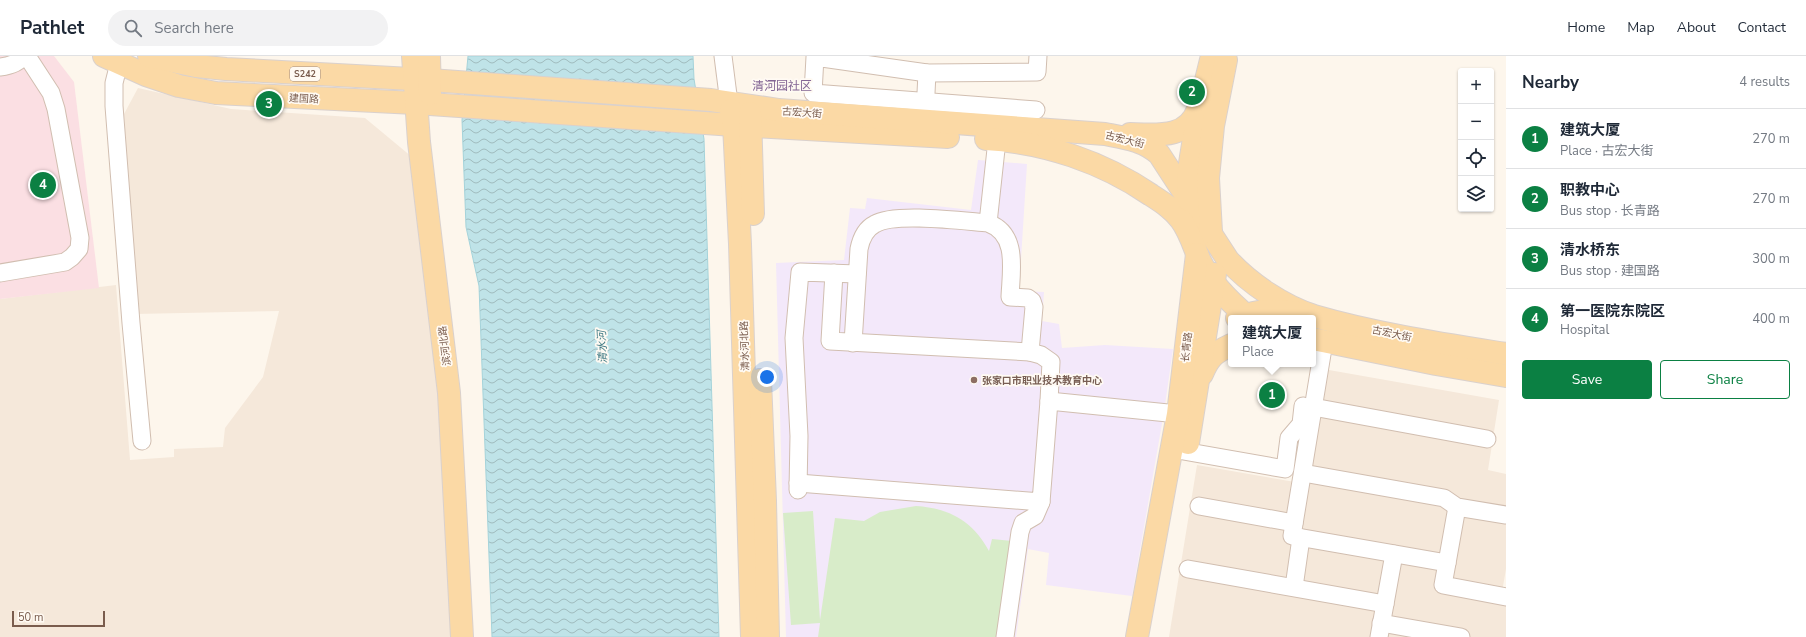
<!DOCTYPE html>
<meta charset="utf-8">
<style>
:root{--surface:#fff;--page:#f2f2f3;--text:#1f2937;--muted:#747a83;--line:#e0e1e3;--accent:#0b8043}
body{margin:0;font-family:"Nunito Sans","Noto Sans SC",sans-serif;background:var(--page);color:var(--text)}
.controls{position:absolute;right:12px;top:12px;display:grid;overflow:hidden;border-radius:4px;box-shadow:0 1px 3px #0004}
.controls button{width:36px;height:36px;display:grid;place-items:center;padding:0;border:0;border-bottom:1px solid var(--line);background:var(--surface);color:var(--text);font:20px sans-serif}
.scale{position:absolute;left:12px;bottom:10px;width:93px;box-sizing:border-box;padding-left:4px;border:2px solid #7a5c4d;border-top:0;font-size:11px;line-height:14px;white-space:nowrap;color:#7a5c4d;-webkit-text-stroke:3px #fffaf3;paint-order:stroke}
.you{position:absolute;left:767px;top:321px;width:14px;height:14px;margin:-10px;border:3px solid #fff;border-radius:50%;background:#1a73e8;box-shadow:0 0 0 6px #1a73e833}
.badge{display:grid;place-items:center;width:26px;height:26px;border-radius:50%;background:var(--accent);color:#fff;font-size:13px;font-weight:700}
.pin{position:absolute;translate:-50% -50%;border:2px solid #fff;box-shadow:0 1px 4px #0006}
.popup{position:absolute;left:1228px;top:259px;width:88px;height:52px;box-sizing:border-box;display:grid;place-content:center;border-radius:4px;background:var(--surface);filter:drop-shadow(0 1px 3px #0005);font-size:13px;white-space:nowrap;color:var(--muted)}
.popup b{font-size:15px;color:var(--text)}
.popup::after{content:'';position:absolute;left:50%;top:100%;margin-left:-8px;border:8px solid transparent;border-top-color:var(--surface)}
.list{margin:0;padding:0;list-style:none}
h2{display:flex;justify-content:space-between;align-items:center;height:52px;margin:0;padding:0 16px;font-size:17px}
h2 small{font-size:13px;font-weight:400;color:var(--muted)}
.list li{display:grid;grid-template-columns:26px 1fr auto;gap:12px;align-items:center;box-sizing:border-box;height:60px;padding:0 16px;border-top:1px solid var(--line)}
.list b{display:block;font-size:15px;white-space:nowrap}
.list p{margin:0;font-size:13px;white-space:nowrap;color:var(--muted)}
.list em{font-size:13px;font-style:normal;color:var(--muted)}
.actions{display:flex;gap:8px;padding:12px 16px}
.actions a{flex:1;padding:9px 0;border:1px solid var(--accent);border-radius:4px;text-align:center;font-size:14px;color:var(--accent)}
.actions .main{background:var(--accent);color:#fff}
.icon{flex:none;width:22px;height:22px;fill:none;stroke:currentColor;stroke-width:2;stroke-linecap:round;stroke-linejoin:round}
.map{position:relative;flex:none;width:1506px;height:581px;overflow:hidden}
header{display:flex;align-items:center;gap:24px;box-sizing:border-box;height:56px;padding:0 20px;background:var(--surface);border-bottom:1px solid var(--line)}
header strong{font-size:19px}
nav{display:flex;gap:22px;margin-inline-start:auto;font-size:14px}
.search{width:280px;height:36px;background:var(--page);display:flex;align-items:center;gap:10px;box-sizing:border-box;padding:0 14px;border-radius:22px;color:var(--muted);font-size:15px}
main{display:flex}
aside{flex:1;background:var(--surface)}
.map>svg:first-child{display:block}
</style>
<header>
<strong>Pathlet</strong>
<div class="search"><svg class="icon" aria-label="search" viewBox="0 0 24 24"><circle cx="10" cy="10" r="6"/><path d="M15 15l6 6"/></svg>Search here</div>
<nav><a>Home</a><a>Map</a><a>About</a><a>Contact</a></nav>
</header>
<main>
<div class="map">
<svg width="1506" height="581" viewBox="0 0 1506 581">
<defs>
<pattern id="water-waves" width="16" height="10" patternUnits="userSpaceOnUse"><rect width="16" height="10" fill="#bfe3e8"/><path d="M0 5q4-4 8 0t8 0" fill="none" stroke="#a0bbbe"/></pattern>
</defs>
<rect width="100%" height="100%" fill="#fdf6ec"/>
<g fill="#f5e8da">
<path d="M138 32 231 53 365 62 412 101 443 353 453 581H0V243L116 229 130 404 174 401V393L223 391 225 372 263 321 279 255 135 258 124 58Z"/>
<path d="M1329 314 1499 344 1488 414 1506 418V513L1502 536 1506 537V581H1169L1197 409 1295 426 1319 315Z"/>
</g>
<path fill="#f3e8fa" d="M978 104 1027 108 1019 235 1044 236 1042 265 1059 268 1062 292 1105 289 1173 293 1164 356 1132 540 1046 529 1049 497 1028 493 1016 581H786L776 207 844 204 850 152 865 153 867 142 971 154Z"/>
<path fill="#fbdfe3" d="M0 0H54L74 26 99 232 0 243Z"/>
<path fill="#d8ecc9" d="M916 450C949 452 973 465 989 495L992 483 1012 485 999 581H818L820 567 791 569 783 457 813 455 820 564 835 462 864 465 880 456Z"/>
<path fill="url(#water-waves)" stroke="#a5d3da" d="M468 0H693L694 23 704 83 719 581H492L479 230 466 171 462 64Z"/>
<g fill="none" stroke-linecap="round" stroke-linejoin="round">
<g stroke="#d1beb0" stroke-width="19">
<g id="minor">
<path d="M723 0 729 47"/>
<path d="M119 7 114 27V50L131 267 142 385"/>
<path d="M0 11C9 10 18 8 23 0"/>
<path d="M1036 54 813 37 815 1 927 17 1037 16 1038 0"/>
<path d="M925 57 927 17"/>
<path d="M988 167 997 84"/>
<path d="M0 217 65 206 72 201 79 193 80 182 56 53 51 37 27 0"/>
<path d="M834 217 830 285 1030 296"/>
<path d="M1324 286 1292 480 1447 507 1457 451"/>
<path d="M853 287 859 193C861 183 865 173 875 168 894 156 963 165 988 167 1019 178 1011 215 1010 241L1028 242 1032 245 1034 251 1030 296 1041 299 1051 306 1049 345"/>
<path d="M1313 351 1487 383"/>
<path d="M1172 393 1285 413 1289 382 1301 368 1303 350"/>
<path d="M1303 417 1444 442 1457 451 1506 459"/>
<path d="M798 427 1041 446 1049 345 1178 358"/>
<path d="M798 434 799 380 794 282 800 216 857 218"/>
<path d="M1199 450 1294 467"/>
<path d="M1447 507 1443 529 1506 541"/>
<path d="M1188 513 1385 548"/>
<path d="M1294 531 1301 482"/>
<path d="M1381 567 1461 581"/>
<path d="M1005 581 1020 476 1023 467 1035 460 1041 446"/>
<path d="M1379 581 1394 498"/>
</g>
</g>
<g stroke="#dad1cd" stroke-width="24">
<g id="major">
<path d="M104 0 146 19 179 30 216 37 415 47 734 69 948 81"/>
<path d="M149 0 196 10 226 13 430 24 711 44 779 54 1105 78C1126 82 1143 84 1159 98L1228 204C1250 228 1283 250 1314 260 1376 278 1443 288 1506 298"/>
<path d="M413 0 419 86 449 337 462 581"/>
<path d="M429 0 430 38"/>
<path d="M731 54 734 69 740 188 752 581"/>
<path d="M750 57 753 158"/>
<path d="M1130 78C1157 79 1188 83 1198 53"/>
<path d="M986 83C1044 86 1103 106 1151 139 1162 146 1173 153 1181 164 1190 176 1194 191 1200 205 1211 228 1230 246 1249 262"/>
<path d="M1189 144C1186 124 1191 102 1194 82 1199 55 1205 27 1212 0"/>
<path d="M1211 176 1208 122 1213 70 1226 4"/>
<path d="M1237 262C1262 253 1273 254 1298 257"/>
<path d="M1313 283 1436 308 1506 320"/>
<path d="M1202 318C1209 301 1214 297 1231 289"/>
<path d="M760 324 765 445 768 581"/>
<path d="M1188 387 1215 218"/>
<path d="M1137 581 1178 358 1197 198"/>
</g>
</g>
<use href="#minor" stroke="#fff" stroke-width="17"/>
<use href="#major" stroke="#fbd9a5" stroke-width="22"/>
</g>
<circle fill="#8d6e63" stroke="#fffaf3" stroke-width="1.5" cx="974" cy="324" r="4"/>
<g text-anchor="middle" stroke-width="3.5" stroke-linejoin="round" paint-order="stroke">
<rect fill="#fffaf3" stroke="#a28b7f" stroke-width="1" x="290" y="11" width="30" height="14" rx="3"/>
<g font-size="9" font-weight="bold" fill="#7a5c4d">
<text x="305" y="21">S242</text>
</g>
<g font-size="10" fill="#7a5c4d" stroke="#fffaf3">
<text transform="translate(304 42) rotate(3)" y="4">建国路</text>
<text transform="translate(802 56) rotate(4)" y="4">古宏大街</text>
<text transform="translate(1125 83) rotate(14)" y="4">古宏大街</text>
<text transform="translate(1392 277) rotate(12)" y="4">古宏大街</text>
<text transform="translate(444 290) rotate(-97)" y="4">滨河北路</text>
<text transform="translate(744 290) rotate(-92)" y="4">清水河北路</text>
<text transform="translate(1186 291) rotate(-83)" y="4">长青路</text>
</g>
<g font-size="10" font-weight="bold" fill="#785e54" stroke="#fffaf3" text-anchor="start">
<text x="982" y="328">张家口市职业技术教育中心</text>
</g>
<g font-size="11" font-style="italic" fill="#437c86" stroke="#fffaf3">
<text transform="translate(602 291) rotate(-93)" y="4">清水河</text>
</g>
<g font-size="12" fill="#846695" stroke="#fffaf3">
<text x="782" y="34">清河园社区</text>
</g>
</g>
</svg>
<div class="controls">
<button>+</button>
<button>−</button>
<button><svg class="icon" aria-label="locate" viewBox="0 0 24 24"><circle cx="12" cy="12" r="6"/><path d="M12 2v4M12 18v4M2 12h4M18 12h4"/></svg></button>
<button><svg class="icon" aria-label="layers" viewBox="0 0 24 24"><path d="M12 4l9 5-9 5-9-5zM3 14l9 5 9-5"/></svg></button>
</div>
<div class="scale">50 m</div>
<div class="you"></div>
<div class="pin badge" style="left:1272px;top:339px">1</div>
<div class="popup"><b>建筑大厦</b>Place</div>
<div class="pin badge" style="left:1192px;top:36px">2</div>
<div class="pin badge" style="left:269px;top:48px">3</div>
<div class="pin badge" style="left:43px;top:129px">4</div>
</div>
<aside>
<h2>Nearby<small>4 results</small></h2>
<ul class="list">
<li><span class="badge">1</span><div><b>建筑大厦</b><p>Place · 古宏大街</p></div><em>270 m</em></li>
<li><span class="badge">2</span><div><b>职教中心</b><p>Bus stop · 长青路</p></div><em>270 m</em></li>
<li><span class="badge">3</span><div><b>清水桥东</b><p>Bus stop · 建国路</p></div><em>300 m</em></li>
<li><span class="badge">4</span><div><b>第一医院东院区</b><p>Hospital</p></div><em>400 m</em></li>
</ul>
<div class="actions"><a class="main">Save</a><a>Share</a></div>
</aside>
</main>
